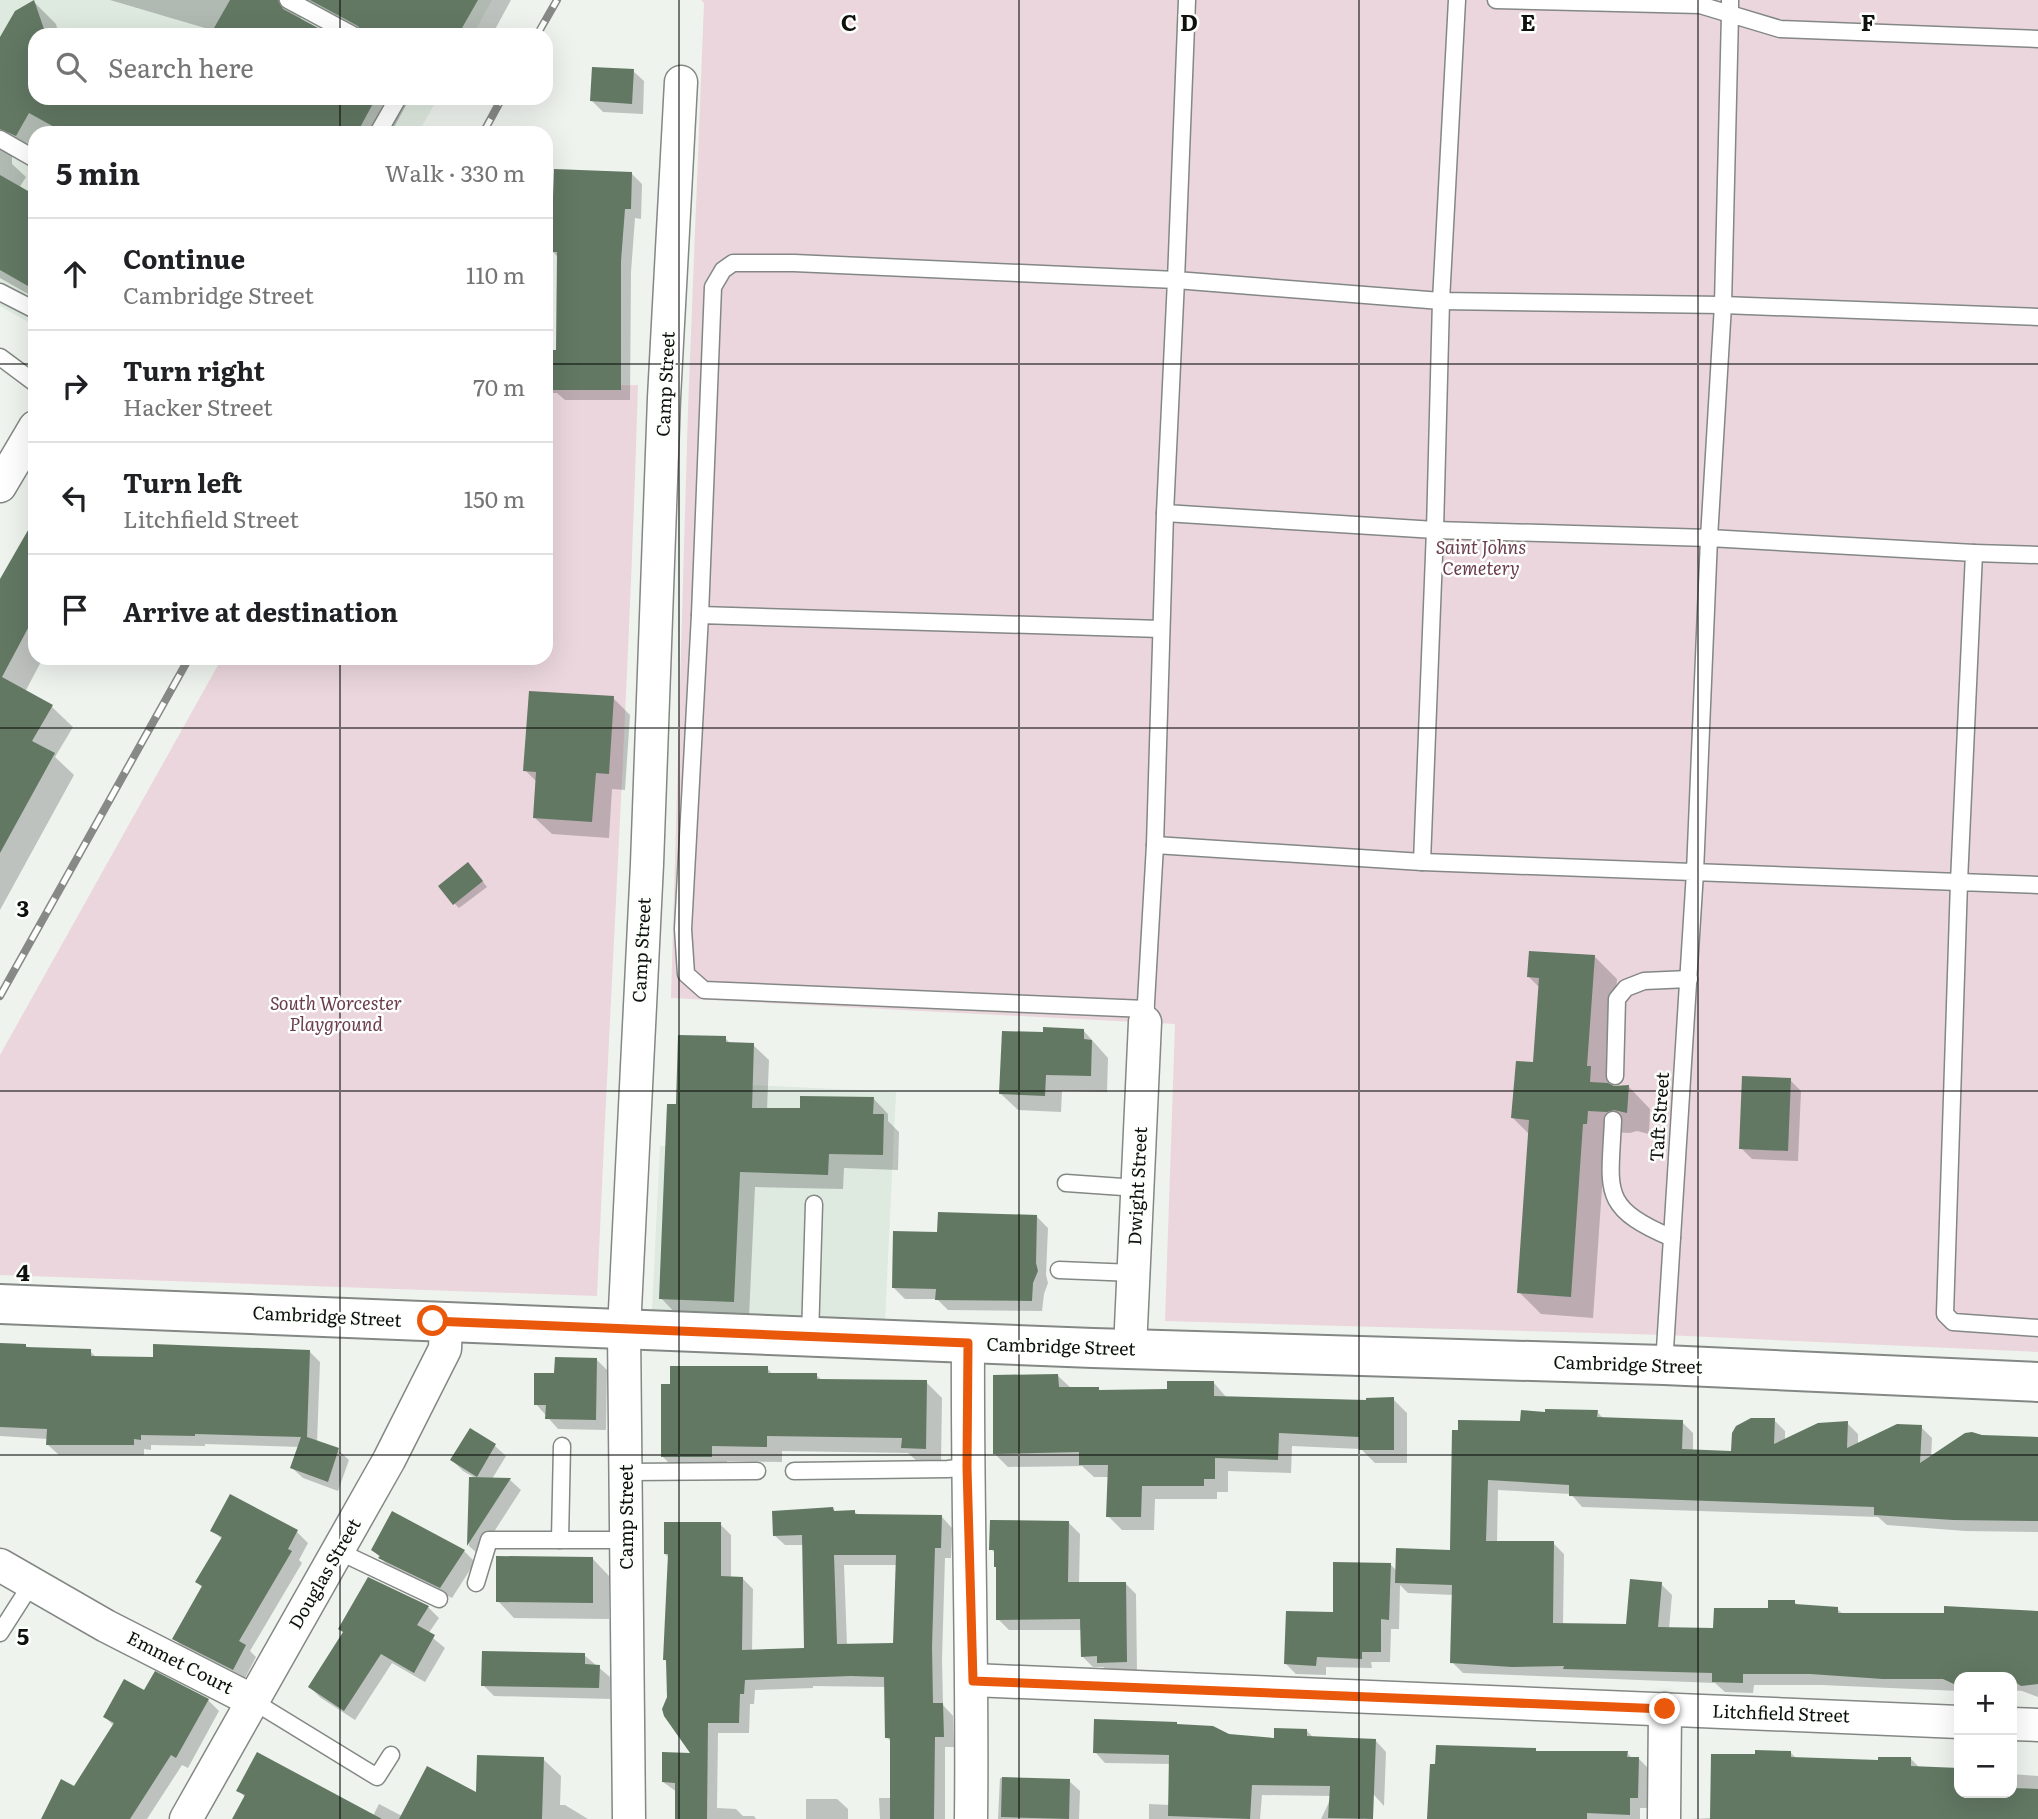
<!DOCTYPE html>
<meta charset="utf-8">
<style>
:root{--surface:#fff;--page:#f2f2f2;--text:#202124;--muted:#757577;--line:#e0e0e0}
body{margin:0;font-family:Literata,serif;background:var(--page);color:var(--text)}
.controls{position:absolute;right:21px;bottom:21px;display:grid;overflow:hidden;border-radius:14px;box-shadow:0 7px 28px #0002}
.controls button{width:63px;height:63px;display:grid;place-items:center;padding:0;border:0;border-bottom:2px solid var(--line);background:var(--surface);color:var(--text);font:35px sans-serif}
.stop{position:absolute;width:21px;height:21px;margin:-16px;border:5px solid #ea580c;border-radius:50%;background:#fff}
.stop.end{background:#ea580c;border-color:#fff;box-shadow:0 2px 7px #0008}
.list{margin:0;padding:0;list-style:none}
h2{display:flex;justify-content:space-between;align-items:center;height:91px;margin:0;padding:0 28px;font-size:30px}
h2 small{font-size:23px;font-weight:400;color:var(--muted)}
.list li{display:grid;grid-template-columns:46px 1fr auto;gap:21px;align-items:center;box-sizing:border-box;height:112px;padding:0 28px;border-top:2px solid var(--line)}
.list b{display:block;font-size:26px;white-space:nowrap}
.list p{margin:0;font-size:23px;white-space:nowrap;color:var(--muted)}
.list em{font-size:23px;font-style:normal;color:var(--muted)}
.icon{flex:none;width:38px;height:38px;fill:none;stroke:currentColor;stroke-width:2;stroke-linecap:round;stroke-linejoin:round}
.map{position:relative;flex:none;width:2038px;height:1819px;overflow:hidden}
.search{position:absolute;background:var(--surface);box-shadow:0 7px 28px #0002;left:28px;top:28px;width:525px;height:77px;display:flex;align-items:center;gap:18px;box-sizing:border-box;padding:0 24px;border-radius:21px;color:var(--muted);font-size:26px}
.panel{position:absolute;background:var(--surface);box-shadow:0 7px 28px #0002;left:28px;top:126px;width:525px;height:539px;border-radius:21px}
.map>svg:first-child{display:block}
</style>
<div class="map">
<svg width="2038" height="1819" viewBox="0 0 2038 1819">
<rect width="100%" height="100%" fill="#eef3ee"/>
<g fill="#dee9df">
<path d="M0 0H492L473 35H35V98H438L418 133H35V326L0 306Z"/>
<path d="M752 1085 896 1092 885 1321 652 1310 660 1146 748 1151Z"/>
</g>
<g fill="#ebd6dd">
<path d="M701 0H2038V1352L1665 1335 1165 1321 1175 1024 671 998 688 409 704 3Z"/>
<path d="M638 385C629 689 610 992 597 1296L0 1275V1055L222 658H546V387Z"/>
</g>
<g fill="#0003" fill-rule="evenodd">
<path d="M110 0H511L492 35H359L305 12 300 20 327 35H212L215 31Z"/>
<path d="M34 2 56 24 59 35H35V98H410L391 133H35V155L23 149 12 156V164L26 177 19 188 35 197V298L0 278V41Z"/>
<path d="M633 71 644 81 643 114 603 112 592 101Z"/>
<path d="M632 174 642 184 641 219 635 218 631 272 630 400H565L557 393H546V350H558V257L552 251Z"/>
<path d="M35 539V658H43L25 692 52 707 73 727 55 757 74 775 0 910V584Z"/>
<path d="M613 698 630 715 625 790 612 789 609 838 552 834 535 818 537 782 525 770Z"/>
<path d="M473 869 487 887 459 908 454 903Z"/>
<path d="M1595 957 1617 979 1609 1086 1614 1088 1628 1086 1650 1109 1649 1134 1637 1131 1630 1133 1610 1132 1605 1145 1593 1318 1541 1314 1519 1292 1529 1134 1513 1118 1535 1064 1540 988 1528 976Z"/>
<path d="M1083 1030 1108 1058 1107 1092 1062 1091 1061 1112 1018 1110 1001 1094 1045 1034Z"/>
<path d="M725 1038 731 1044 753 1045 769 1060 767 1110H801L873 1098 888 1114V1121L899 1132 898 1170 844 1168 843 1189 755 1187 749 1317 676 1314 661 1298 677 1106Z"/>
<path d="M1790 1080 1801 1091 1798 1161 1752 1159 1741 1148Z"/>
<path d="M1037 1217 1048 1228 1046 1275 1048 1283 1044 1294 1042 1311 948 1310 937 1299H905L894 1288 939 1234Z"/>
<path d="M0 1344 25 1345 29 1349 90 1351 97 1358H155L309 1351 320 1362 317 1443 338 1450 349 1460 338 1491 303 1478 292 1468 300 1447 205 1444V1446L151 1445V1450L144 1449V1455H59L48 1445V1439L0 1436Z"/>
<path d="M596 1359 607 1370 606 1430 558 1429 536 1404 556 1375Z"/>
<path d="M767 1368 773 1375H816L822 1380 926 1382 942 1398 941 1463H919L908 1453 782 1451V1462L727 1461V1471L678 1472 662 1456Z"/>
<path d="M1058 1376 1071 1388 1098 1389 1101 1392 1169 1391 1214 1383 1227 1398 1368 1401 1393 1399 1407 1413V1463H1375L1361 1449 1292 1446 1291 1473 1228 1471V1492H1217V1499H1155L1154 1530H1122L1108 1516 1109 1477H1094L1082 1466 1008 1467 994 1453Z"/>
<path d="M1597 1412 1604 1419 1682 1422 1693 1433V1451L1733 1453 1774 1420 1785 1431V1441L1847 1423 1858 1434V1445L1921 1427 1932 1438 1931 1458 2038 1445V1532L1965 1531 1887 1525 1878 1517 1582 1507 1571 1494 1498 1490 1497 1542 1553 1543 1564 1554 1563 1625H1628L1661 1584 1672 1595 1669 1629 1715 1630 1794 1602 1799 1606 1837 1609 1843 1614 2038 1612V1697L2022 1691 2012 1690V1677H1959V1691L1822 1685H1754L1753 1693 1725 1692 1715 1683 1463 1673 1452 1662 1454 1595 1408 1593 1400 1585 1399 1629H1391L1390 1662H1371L1372 1668 1326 1667V1675L1296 1674 1286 1664 1334 1613 1390 1564 1397 1571 1452 1552 1454 1432Z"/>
<path d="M470 1430 495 1446 506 1456 492 1479 510 1480 521 1490 479 1555 469 1546 471 1479H477L463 1471 452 1460Z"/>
<path d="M833 1509 836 1512H855L858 1515 942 1517 952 1528 951 1558H945L942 1659 943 1705 953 1716 954 1747H945V1819H880L879 1798H892V1742L887 1738 886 1687 813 1686V1688L755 1690 754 1704H750L749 1733H718L717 1808 736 1809 743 1816H754L756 1819H676L677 1792 663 1782 693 1755 669 1697 668 1663 664 1659 669 1558 665 1554 720 1524 731 1535V1578L743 1579 753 1589 752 1652 805 1650 804 1545H785L774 1535ZM844 1565H897L895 1645H847Z"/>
<path d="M1069 1523 1080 1534 1079 1584 1125 1583 1136 1594 1137 1672 1110 1673 1103 1667H1093L1082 1656V1630H1009L998 1619 996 1554 991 1549Z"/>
<path d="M212 1530 297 1532 308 1543 299 1560 302 1563 250 1651 256 1657 244 1680 185 1650 175 1639 203 1588 197 1581 223 1540Z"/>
<path d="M373 1550 464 1551 475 1562 452 1598 391 1569Z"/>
<path d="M593 1559 609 1576V1619L514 1618 498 1601Z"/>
<path d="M428 1607 439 1618 428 1634 445 1648 425 1682 392 1663 355 1720 321 1698 310 1687Z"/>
<path d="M584 1655 610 1677V1699L494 1696 483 1685Z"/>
<path d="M145 1692 208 1700 219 1711 188 1768 182 1765 147 1819H46L75 1788 114 1726 105 1717Z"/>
<path d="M1179 1726 1229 1736 1275 1740 1307 1731 1314 1738 1376 1741 1386 1752 1384 1806 1349 1767 1339 1774 1363 1819H1321L1332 1796 1262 1795 1260 1819H1149V1804L1170 1805 1171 1764 1105 1763 1095 1752Z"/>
<path d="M1535 1750 1538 1752 1627 1753 1633 1759H1639L1650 1770 1648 1808H1640V1819H1429Z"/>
<path d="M1790 1752 1797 1759 1879 1762 1911 1759 1921 1769 1959 1771V1793H2012V1774L2038 1776V1819H1691L1712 1818 1757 1756Z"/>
<path d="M543 1759 561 1776 560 1805H565L588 1819H234L245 1797 238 1790 373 1816 379 1804 402 1816 477 1795Z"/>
<path d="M1000 1778 1069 1781 1080 1791 1079 1819H998Z"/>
<path d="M806 1799H837L848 1809V1819H806Z"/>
</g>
<g fill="#627863" fill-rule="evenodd">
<path d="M34 0 46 35H35V98H376L357 133H65L29 113 16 136 0 129V37L15 11Z"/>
<path d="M230 0H278L283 9 331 35H210Z"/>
<path d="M310 0H478L458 35H363L358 26Z"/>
<path d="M592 67 634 69 632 104 590 101Z"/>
<path d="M554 169 632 172 631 209H625L621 261V390H552L551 350H556L557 252H551Z"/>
<path d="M0 175 35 195V290L0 270Z"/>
<path d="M35 518V615L2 677 53 705 32 741 55 753 0 853V579Z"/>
<path d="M529 691 614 696 609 774 596 773 592 822 533 818 536 772 523 771Z"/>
<path d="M468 862 483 881 453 905 438 886Z"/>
<path d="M1529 951 1595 955 1587 1066H1591L1590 1082 1608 1083 1614 1086 1629 1085 1627 1113 1614 1110 1607 1112 1588 1111 1587 1124H1583L1571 1297 1517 1293 1529 1120 1511 1118 1516 1061 1533 1062 1539 978 1527 977Z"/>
<path d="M1043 1027 1084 1029V1039L1092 1040 1091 1076 1046 1075 1045 1096 999 1094 1002 1031 1043 1032Z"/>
<path d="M678 1035 726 1036V1042L754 1043 752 1108H800V1096L874 1097 873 1114H884L883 1155 829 1154 828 1175 740 1172 734 1302 659 1299 667 1104H676Z"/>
<path d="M1742 1076 1791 1078 1788 1151 1739 1149Z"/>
<path d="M938 1212 1037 1215 1036 1263 1038 1271 1033 1283 1032 1301 935 1300 936 1289 892 1288 893 1231 937 1232Z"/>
<path d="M0 1343 26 1344V1347L91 1349V1356L153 1357V1344L310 1350 307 1437 339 1448 328 1482 290 1468 301 1437 195 1434V1436L141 1435V1440L134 1439V1445H46L47 1429 0 1427Z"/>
<path d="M555 1357 597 1358 596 1420 545 1419 546 1405H534V1373H554Z"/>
<path d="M670 1366H768V1373H817V1379L927 1380 926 1449 901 1448 902 1438 767 1436V1447L712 1446V1457H661V1384H670Z"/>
<path d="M1058 1374 1059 1387H1099V1390L1167 1389V1381H1214V1396L1366 1400V1398L1394 1397V1450H1359V1437L1279 1433 1278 1460 1215 1458V1479H1204V1486H1142L1141 1517H1106L1108 1465H1079V1452L993 1454V1375Z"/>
<path d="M1545 1409 1598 1410 1597 1417 1683 1420 1682 1449 1731 1451 1732 1433 1736 1426 1751 1418H1775L1774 1444 1818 1423 1848 1421 1847 1448 1897 1424 1922 1425 1920 1463 1965 1433 1972 1432 1982 1435 2038 1437V1521L1953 1520 1874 1515V1507L1569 1496V1485L1488 1480 1486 1541H1554L1553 1623 1626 1624 1630 1579 1662 1582 1658 1627 1713 1628 1714 1608H1768V1600H1795V1604L1838 1607V1613H1944V1606L2038 1611V1684L2021 1686 2012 1680V1677H1959V1683L1956 1685 1943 1679H1883L1810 1674H1743V1683L1712 1682V1673L1563 1669 1564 1666 1512 1667 1450 1663 1452 1585 1395 1583 1396 1548 1450 1550 1452 1430H1458V1420L1520 1421 1521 1410 1545 1412Z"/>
<path d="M470 1428 496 1444 477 1477 450 1460Z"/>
<path d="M469 1477 511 1478 467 1546Z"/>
<path d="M230 1494 298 1530 288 1549 292 1551 239 1641 246 1645 233 1670 172 1639 202 1586 195 1582 222 1537 210 1531Z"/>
<path d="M833 1507 834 1511 855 1510V1514L942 1515 941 1548H935L932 1647 933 1703H943L944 1737H935L934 1819H890V1738H885L884 1677 851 1676 745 1680 744 1694H740L739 1723H708L707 1819H675V1783L662 1782V1752L690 1753 664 1716 662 1709 667 1697 666 1660H663L668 1554H664V1522H721V1576L743 1577 742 1650 804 1648 802 1535 773 1536 772 1511ZM834 1555H896L893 1643 837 1644Z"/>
<path d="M392 1511 465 1550 440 1588 378 1558 380 1556 371 1550Z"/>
<path d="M990 1520 1069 1521 1068 1582H1126L1127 1662 1097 1663V1656L1081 1657 1080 1619 996 1620V1567H994V1550H989Z"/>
<path d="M496 1556 593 1557V1603L496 1602Z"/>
<path d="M1333 1562 1391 1563 1389 1620 1381 1619V1652H1362V1659L1317 1657 1316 1666 1284 1664 1286 1611 1333 1612Z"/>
<path d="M368 1577 429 1606 417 1625 435 1635 414 1673 381 1654 344 1711 308 1687 343 1632 338 1629Z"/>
<path d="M482 1651 585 1653V1664L600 1665 599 1688 481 1686Z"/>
<path d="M155 1671 209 1699 176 1758 171 1755 130 1819H41L61 1779 74 1786 114 1723 103 1717 124 1679 144 1690Z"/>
<path d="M1094 1719 1177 1722V1724L1213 1726 1229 1734 1274 1738V1728L1307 1729V1736L1376 1739 1373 1819 1328 1818 1330 1786 1252 1785 1250 1819 1168 1816 1169 1755 1093 1753Z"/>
<path d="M1436 1745 1536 1748V1751H1628L1627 1757H1639L1638 1798H1630V1815L1587 1813V1819H1427L1430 1764H1435Z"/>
<path d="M1755 1750 1791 1751V1757L1878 1760V1757H1911V1766L1959 1768V1793H2012V1788L2038 1789V1819H1710L1711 1754H1755Z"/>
<path d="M257 1752 382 1819H232L245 1795 236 1791Z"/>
<path d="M477 1755 544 1757 542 1819H399L427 1766 476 1792Z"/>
<path d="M1002 1777 1070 1779 1069 1819 1001 1817Z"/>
</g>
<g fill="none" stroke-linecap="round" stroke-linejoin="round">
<g stroke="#838884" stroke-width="19">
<g id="service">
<path d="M288 0 353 35"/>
<path d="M1187 0 1176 280 1441 301 1723 305 2038 317"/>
<path d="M1496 0 1700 5 1730 14V0"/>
<path d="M378 133 398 98"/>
<path d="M0 139 35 159"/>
<path d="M0 292 35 310"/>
<path d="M0 357 35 383"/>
<path d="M1974 553 2038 555"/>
<path d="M700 615 713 287 723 270 733 263H794L1176 280 1165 513 1435 530 1709 538 1723 305 1730 14 1780 29 2038 39"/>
<path d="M1155 845 1422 862 1959 882 1974 553 1709 538 1695 872 1664 1365"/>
<path d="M1422 862 1435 530 1441 301 1457 0"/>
<path d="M2038 885 1959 882 1945 1314 1953 1322 2038 1328"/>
<path d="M1146 1009 704 990 686 974 683 929 700 615 1161 629"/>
<path d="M1145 1020 1155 845 1165 513"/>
<path d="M1615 1076 1617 999 1626 988 1644 981 1689 979"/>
<path d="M1613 1120C1610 1191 1599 1207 1672 1238"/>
<path d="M1066 1183 1137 1188"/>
<path d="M1059 1270 1134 1273"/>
<path d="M810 1337 814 1204"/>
<path d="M794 1471 948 1469 967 1467"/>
<path d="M627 1472 757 1471"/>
<path d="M560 1540 562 1446"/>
<path d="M338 1551 439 1599"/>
<path d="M476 1583 489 1540H627"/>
<path d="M0 1633 32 1583"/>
<path d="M253 1701 377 1777 391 1755"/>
</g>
</g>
<g stroke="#838884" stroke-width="35">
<g id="minor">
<path d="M0 486 35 427"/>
<path d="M968 1343C967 1502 973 1660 971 1819"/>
<path d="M1130 1349 1145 1022"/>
<path d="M0 1565 106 1626 253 1701"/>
<path d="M973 1680 1959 1722"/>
<path d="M2012 1724 2038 1725"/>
<path d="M186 1819 389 1460 445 1349 446 1322"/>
<path d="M629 1819 624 1330 647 864 664 398 681 82"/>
<path d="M1664 1819 1665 1709"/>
</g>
</g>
<g stroke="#838884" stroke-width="42">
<path id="primary" d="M0 1304 1093 1348 1664 1365 2038 1382"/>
</g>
<use href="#service" stroke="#fff" stroke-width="16"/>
<use href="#minor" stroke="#fff" stroke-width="32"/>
<use href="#primary" stroke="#fff" stroke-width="38"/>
<g stroke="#868986" stroke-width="8">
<g id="rail">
<path d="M537 35 557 0"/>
<path d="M483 133 502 98"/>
<path d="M0 996 189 658"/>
</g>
</g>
<use href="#rail" stroke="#fdfffd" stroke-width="5" stroke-dasharray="16" stroke-linecap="butt"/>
</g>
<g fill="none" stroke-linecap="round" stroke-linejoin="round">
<path stroke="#ea580c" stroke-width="9" d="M433 1321 968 1343 967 1467 973 1681 1665 1709"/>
</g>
<path fill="none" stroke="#0f110f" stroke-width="2" stroke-opacity="0.55" d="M340 0V35M679 0V1819M1019 0V1819M1359 0V1819M1698 0V1819M340 98V133M0 364H35M546 364H2038M340 658V1819M0 728H2038M0 1091H2038M0 1455H2038"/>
<g text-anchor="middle" stroke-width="5" stroke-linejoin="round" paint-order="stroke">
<g font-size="18" fill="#0f110f" stroke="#fdfffd">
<text transform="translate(666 384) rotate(-87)" y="6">Camp Street</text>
<text transform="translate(642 950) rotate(-87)" y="6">Camp Street</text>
<text transform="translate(1660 1117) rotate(-86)" y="6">Taft Street</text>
<text transform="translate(1138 1186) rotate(-87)" y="6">Dwight Street</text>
<text transform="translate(327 1317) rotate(3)" y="6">Cambridge Street</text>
<text transform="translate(1061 1347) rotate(2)" y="6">Cambridge Street</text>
<text transform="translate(1628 1365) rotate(2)" y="6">Cambridge Street</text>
<text transform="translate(627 1517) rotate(-90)" y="6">Camp Street</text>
<text transform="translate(325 1574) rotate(-60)" y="6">Douglas Street</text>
<text transform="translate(180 1663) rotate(27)" y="6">Emmet Court</text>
<text transform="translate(1781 1714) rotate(2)" y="6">Litchfield Street</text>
</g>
<g font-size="18" font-style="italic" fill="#6b3b4f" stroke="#fdfffd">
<text x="1481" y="554">Saint Johns<tspan x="1481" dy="21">Cemetery</tspan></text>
<text x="336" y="1010">South Worcester<tspan x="336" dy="21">Playground</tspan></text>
</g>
</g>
<g font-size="23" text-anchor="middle" font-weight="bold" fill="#0f110f" stroke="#fdfffd" stroke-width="5" stroke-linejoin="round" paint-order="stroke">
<text x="849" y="31">C</text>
<text x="1189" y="31">D</text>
<text x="1528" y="31">E</text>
<text x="1868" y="31">F</text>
<text x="23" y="917">3</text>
<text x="23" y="1281">4</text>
<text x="23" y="1645">5</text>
</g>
</svg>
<div class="controls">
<button>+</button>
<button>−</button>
</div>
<div class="stop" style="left:433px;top:1321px"></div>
<div class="stop end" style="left:1665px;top:1709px"></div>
<div class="search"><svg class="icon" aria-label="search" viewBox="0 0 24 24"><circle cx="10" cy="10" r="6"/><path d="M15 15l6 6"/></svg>Search here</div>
<section class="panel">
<h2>5 min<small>Walk · 330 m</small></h2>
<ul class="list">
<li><svg class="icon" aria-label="ahead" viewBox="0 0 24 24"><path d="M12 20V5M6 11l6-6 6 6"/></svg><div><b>Continue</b><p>Cambridge Street</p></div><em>110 m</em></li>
<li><svg class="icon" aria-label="right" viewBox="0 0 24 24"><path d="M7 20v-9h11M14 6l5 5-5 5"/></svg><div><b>Turn right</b><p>Hacker Street</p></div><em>70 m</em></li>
<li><svg class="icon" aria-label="left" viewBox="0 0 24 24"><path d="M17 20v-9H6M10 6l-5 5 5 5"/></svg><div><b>Turn left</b><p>Litchfield Street</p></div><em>150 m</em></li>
<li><svg class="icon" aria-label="arrive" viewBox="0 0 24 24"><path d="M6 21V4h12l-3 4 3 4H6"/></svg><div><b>Arrive at destination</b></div></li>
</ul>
</section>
</div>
